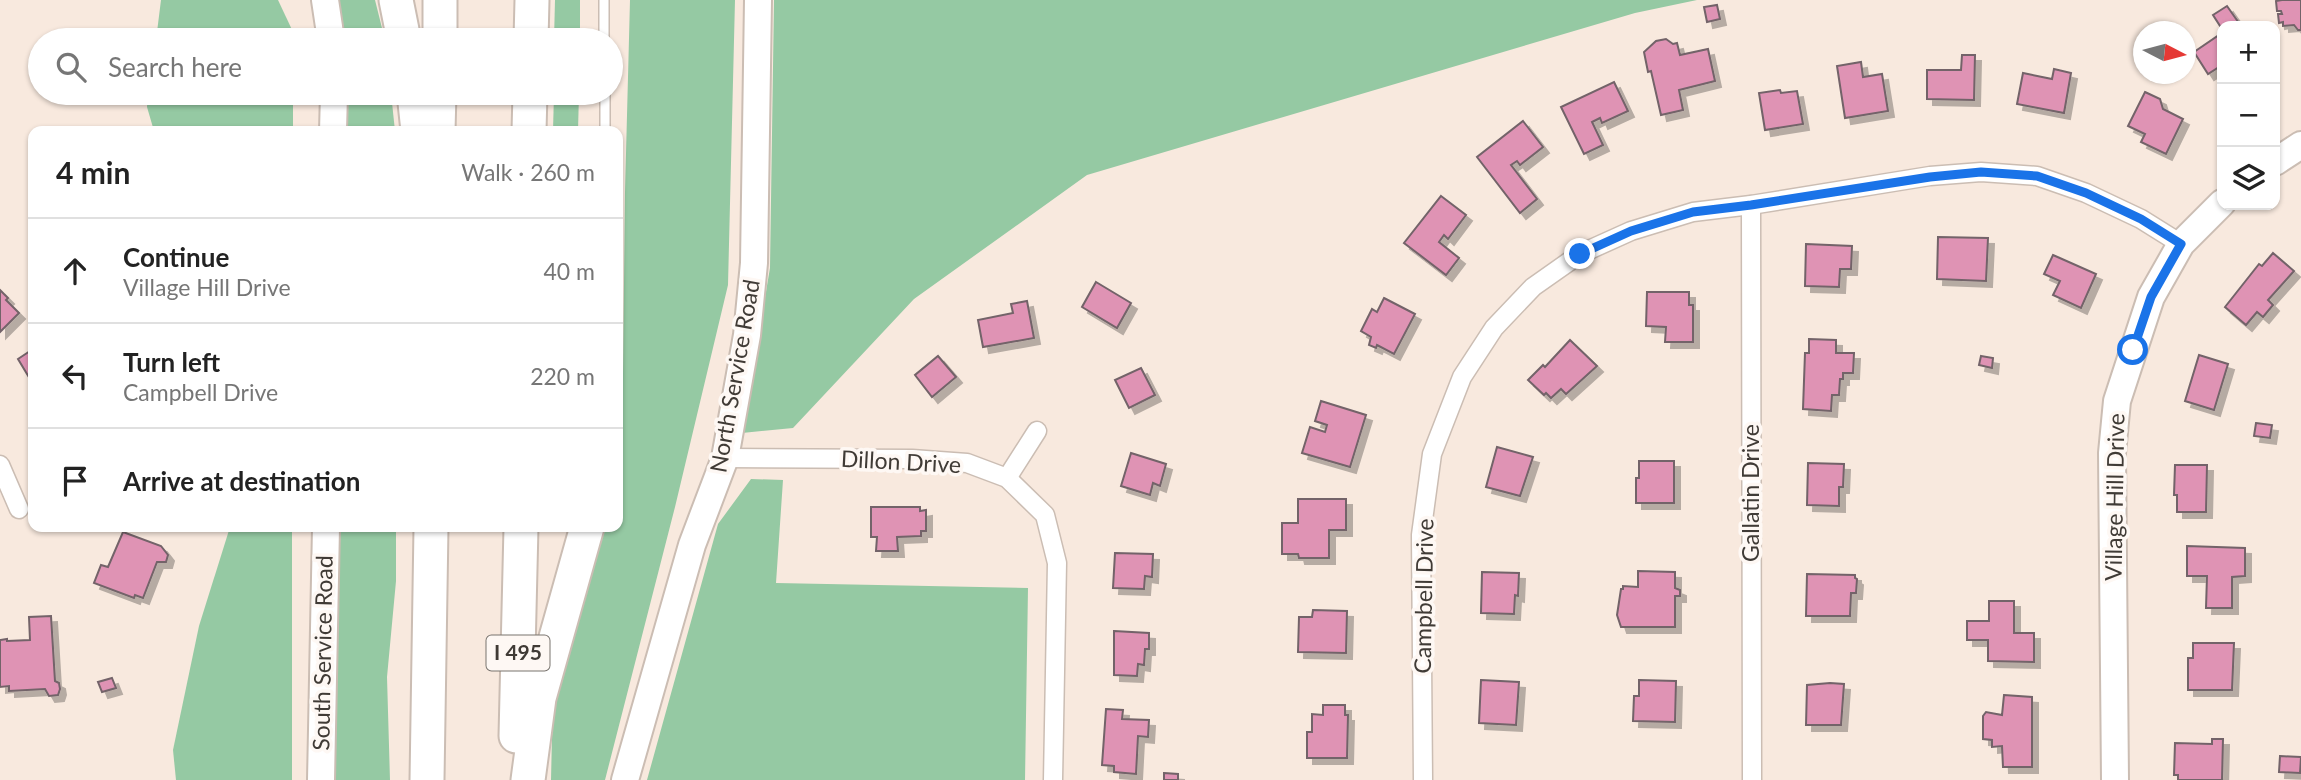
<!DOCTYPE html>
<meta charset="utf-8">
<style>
:root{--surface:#fff;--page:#f6f6f6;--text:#222;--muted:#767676;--line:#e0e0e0}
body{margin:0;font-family:Lato,sans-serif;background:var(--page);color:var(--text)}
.controls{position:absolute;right:21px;top:21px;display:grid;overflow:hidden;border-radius:14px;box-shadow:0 2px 5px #0004}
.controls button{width:63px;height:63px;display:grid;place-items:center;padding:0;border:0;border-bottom:2px solid var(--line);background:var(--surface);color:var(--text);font:35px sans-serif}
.compass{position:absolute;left:2133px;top:21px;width:63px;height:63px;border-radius:50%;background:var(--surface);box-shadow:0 2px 5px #0004;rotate:96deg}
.stop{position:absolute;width:21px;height:21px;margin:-16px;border:5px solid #1a73e8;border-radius:50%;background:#fff}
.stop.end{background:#1a73e8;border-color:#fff;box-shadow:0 2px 7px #0008}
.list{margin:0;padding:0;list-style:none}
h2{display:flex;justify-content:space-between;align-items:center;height:91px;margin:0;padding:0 28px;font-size:30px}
h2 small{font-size:23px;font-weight:400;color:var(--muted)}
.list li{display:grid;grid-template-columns:46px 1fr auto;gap:21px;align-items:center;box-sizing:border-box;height:105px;padding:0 28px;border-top:2px solid var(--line)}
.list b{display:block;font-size:26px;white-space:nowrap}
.list p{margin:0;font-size:23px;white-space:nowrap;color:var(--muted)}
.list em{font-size:23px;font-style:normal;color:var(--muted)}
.icon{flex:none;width:38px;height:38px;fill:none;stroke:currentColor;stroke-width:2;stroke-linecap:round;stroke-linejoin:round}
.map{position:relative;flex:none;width:2301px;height:780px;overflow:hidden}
.search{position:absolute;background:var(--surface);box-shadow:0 2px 5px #0004;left:28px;top:28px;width:595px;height:77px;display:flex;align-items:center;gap:18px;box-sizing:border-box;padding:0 24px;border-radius:38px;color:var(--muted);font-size:26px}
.panel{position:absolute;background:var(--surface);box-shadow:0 2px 5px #0004;left:28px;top:126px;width:595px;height:406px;border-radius:14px}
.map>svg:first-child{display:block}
</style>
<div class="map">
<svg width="2301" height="780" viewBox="0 0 2301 780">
<defs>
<filter id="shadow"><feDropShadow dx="6" dy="6" stdDeviation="0" flood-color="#0004"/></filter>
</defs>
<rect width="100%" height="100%" fill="#f8e9de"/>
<g fill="#95c9a3">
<path d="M161 0H278L294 34V40H156Z"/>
<path d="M338 0H375L385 40H345Z"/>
<path d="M555 0H580V40H554Z"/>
<path d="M630 0H735L728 285 675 507 605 780H551L552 736 561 649 593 527H618V434L621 420 623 375 625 192Z"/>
<path d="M774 0H1697L1635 13 1087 175 914 299 793 428 742 433 770 268Z"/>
<path d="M148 93H293V131H154L147 107Z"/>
<path d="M344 93H391L395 131H344Z"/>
<path d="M554 93H579L578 131H553Z"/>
<path d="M751 479 783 480 776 583 1028 588 1025 780H647L718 524Z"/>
<path d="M230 527H292V780H176L173 750 199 626Z"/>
<path d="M338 527H396V581L387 677 390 780H334Z"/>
</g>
<g fill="#df93b4" stroke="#736369" stroke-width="2" filter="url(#shadow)">
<path d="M2282 0H2301V30H2298L2294 25 2283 26V22L2279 23 2278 14H2282L2281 11H2277L2276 1Z"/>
<path d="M1717 5 1720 19 1707 22 1704 7Z"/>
<path d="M2227 6 2239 23 2242 26H2222V29L2213 15Z"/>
<path d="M2222 33V65L2208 74 2194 52Z"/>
<path d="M2144 37V53L2136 44Z"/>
<path d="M1666 39 1673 44 1677 43 1680 55 1708 49 1715 81 1679 90 1683 110 1661 115 1651 71 1648 72 1644 52 1656 41Z"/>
<path d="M1962 55H1975L1974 100 1927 99V70H1961Z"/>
<path d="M1861 62 1863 77 1882 74 1888 111 1845 118 1837 66Z"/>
<path d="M2054 69 2071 73 2064 113 2017 104 2023 73 2052 79Z"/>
<path d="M1614 82 1628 111 1602 123 1600 118 1592 122 1603 145 1584 154 1561 107Z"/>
<path d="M1780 90 1781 93 1797 91 1803 124 1765 130 1759 93Z"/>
<path d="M2145 92 2160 99 2163 109 2183 119 2166 154 2141 142 2145 134 2128 126Z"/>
<path d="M1523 121 1543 147 1520 165 1517 161 1511 165 1537 199 1520 213 1477 157Z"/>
<path d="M1441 196 1466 215 1448 239 1444 235 1439 242 1459 258 1446 275 1404 243Z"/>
<path d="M1938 237 1988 238 1986 281 1937 279Z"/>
<path d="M1806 244 1852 246 1851 269H1840L1839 287 1805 286Z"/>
<path d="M2273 253 2294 271 2268 300 2273 305 2263 317 2257 312 2246 325 2225 307 2259 264 2262 266Z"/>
<path d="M2053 255 2096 274 2081 308 2053 295 2060 281 2044 274Z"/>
<path d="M1096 282 1131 303 1117 328 1082 307Z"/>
<path d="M0 290 8 298 6 300 19 313 0 332Z"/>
<path d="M1647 292H1689V305H1693V342H1665L1666 327 1646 326Z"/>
<path d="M1384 298 1415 314 1394 354 1377 345 1376 348 1369 345 1371 337 1361 331 1372 309 1377 312Z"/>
<path d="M1027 301 1034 338 983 347 978 320 1013 313 1011 304Z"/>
<path d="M1809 339 1836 340V353H1854L1853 373H1843V379H1840L1839 395H1832L1831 411 1803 409 1805 353H1809Z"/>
<path d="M1570 340 1597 366 1566 394 1561 389 1551 398 1546 393 1544 395 1528 380 1543 365 1545 367Z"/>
<path d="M33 349V384L18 359Z"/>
<path d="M2199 355 2228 364 2214 410 2185 401Z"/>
<path d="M938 356 956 377 932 397 915 375Z"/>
<path d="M1981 356 1993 358 1992 368 1979 365Z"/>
<path d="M1141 368 1155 395 1129 408 1115 380Z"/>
<path d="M1321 401 1366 415 1350 467 1302 453 1310 427 1325 432 1327 425 1315 421Z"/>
<path d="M2256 423 2272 425 2270 438 2254 436Z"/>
<path d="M1497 447 1533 457 1520 496 1486 487Z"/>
<path d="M1131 453 1166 464 1160 486 1153 483 1150 495 1121 486Z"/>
<path d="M1639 461H1674V503H1636V478H1639Z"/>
<path d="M1808 463 1844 464 1843 487H1839V506L1807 505Z"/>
<path d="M2175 465H2207L2206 512H2177V495H2174Z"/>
<path d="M1298 499H1346V530H1329V558H1299L1298 554H1282V523H1298Z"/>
<path d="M871 507H920V511L926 510V531H921V536L897 537 898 551H876L877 537H871Z"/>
<path d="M123 532 161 546 168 555 166 562H157L143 598 135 595 134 598 94 583 101 565 108 567Z"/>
<path d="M2187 546 2245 548V576L2232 577V608H2206L2207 576H2187Z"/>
<path d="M1115 553 1153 554 1152 577 1145 576 1144 589 1113 588Z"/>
<path d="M1638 571 1675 572V588L1680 590V596H1675V627H1621L1617 615 1621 589H1623V586L1638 587Z"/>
<path d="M1482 572 1519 573 1518 596 1515 595 1514 614 1481 613Z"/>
<path d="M1807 574 1855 575V578L1857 579 1856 593H1851L1850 616H1806Z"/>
<path d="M1989 601H2014V633H2034V662L1988 661V640H1967V621H1989Z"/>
<path d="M1313 610 1347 611 1346 653 1298 652 1299 617H1312Z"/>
<path d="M51 616 55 681 59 683 60 689 58 695 49 696 45 689 9 691V686L0 687V640L7 639V641L30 640 29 617Z"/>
<path d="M1114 631 1149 633V649H1145L1144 665 1138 664 1137 676 1114 675Z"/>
<path d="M2193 643H2234L2232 690H2188V658H2193Z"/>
<path d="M112 678 116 688 102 692 98 682Z"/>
<path d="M1481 680 1519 682 1516 725 1479 723Z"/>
<path d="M1639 680 1676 681 1675 722 1633 721 1634 696H1639Z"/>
<path d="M1830 683 1844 684 1841 725H1806L1807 685Z"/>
<path d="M2004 695 2032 697V767H2003L2002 746 1992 747V740L1983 739V716L1986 712 2002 715Z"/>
<path d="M1323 705H1345V715H1348L1347 758H1307V732H1312V714L1323 715Z"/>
<path d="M1106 709 1123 710 1122 719 1149 720 1148 737 1138 736 1136 774 1114 772V766L1102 765Z"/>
<path d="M2212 739H2223L2222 780H2178V775H2174L2175 743 2212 744Z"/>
<path d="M2280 756 2301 757 2300 773 2279 772Z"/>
<path d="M1164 773 1178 774V780H1164Z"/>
</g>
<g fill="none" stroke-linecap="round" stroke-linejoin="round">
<g stroke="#cbbdb3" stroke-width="12">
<g id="lane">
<path d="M604 0V40"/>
<path d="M605 93V131"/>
</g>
</g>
<g stroke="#cbbdb3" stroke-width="21">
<g id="street">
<path d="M1751 205 1752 780"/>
<path d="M725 458 912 459 967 463 1007 478 1045 515 1057 563 1053 780"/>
<path d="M0 465 19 509"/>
<path d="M1007 478 1037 431"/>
<path d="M1423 780 1421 535 1432 454 1462 377 1494 328 1533 287 1580 254 1631 231 1693 212 1751 205 1930 176 1981 172 2037 176 2086 193 2141 219 2181 244"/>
</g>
</g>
<g stroke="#cbbdb3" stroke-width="30">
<g id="secondary">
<path d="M325 0 331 40"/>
<path d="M333 131 334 93"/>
<path d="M2275 162 2301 145"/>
<path d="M321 780 326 527"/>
<path d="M625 780 692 545 725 458 747 335 754 263 758 0"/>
<path d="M2115 780 2112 453 2117 401 2151 297 2181 244 2222 203"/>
</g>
</g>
<g stroke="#cbbdb3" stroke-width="37">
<g id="highway">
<path d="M396 0 404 40"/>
<path d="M440 40V0"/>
<path d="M531 40 532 0"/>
<path d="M414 93 418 131"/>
<path d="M438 131 439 93"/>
<path d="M529 131 530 93"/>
<path d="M516 736 521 527"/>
<path d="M427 780 431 527"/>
<path d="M528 780 539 698 587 527"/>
</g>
</g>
<use href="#lane" stroke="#fff" stroke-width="9"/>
<use href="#street" stroke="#fff" stroke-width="18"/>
<use href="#secondary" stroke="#fff" stroke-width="26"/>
<use href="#highway" stroke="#fff" stroke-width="33"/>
</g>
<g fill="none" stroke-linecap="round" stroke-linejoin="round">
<path stroke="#1a73e8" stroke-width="9" d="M1580 254 1631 231 1693 212 1751 205 1930 177 1981 172 2037 176 2086 193 2141 219 2181 244 2151 297 2133 350"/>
</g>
<g text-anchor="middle" stroke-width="7" stroke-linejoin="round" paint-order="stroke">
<rect fill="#fef8f4" stroke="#79746f" stroke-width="2" x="486.5" y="635.5" width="63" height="35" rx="5"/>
<g font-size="21" font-weight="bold" fill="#403b36">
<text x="518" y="660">I 495</text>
</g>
<g font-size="23" fill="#403b36" stroke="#fef8f4">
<text transform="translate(735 376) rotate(-80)" y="8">North Service Road</text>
<text transform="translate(901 462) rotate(3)" y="8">Dillon Drive</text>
<text transform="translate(1751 493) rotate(-90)" y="8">Gallatin Drive</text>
<text transform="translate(2115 497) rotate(-89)" y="8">Village Hill Drive</text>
<text transform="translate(1424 596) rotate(-89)" y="8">Campbell Drive</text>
<text transform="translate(323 653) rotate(-89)" y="8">South Service Road</text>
</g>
</g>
</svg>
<div class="controls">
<button>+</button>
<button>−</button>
<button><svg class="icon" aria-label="layers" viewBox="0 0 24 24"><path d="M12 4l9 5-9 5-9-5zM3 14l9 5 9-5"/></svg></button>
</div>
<svg class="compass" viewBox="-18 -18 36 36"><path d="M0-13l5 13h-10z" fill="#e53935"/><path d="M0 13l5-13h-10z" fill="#767676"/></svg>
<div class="stop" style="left:2133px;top:350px"></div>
<div class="stop end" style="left:1580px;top:254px"></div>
<div class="search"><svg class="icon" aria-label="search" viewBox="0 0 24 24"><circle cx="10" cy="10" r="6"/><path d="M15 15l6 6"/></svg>Search here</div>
<section class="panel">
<h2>4 min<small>Walk · 260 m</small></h2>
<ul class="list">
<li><svg class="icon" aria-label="ahead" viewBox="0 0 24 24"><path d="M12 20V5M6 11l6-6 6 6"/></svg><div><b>Continue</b><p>Village Hill Drive</p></div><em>40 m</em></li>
<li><svg class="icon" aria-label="left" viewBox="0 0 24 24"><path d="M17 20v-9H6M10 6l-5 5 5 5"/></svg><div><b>Turn left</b><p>Campbell Drive</p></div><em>220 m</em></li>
<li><svg class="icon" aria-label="arrive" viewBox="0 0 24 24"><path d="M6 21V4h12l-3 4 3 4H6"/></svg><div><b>Arrive at destination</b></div></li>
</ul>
</section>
</div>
